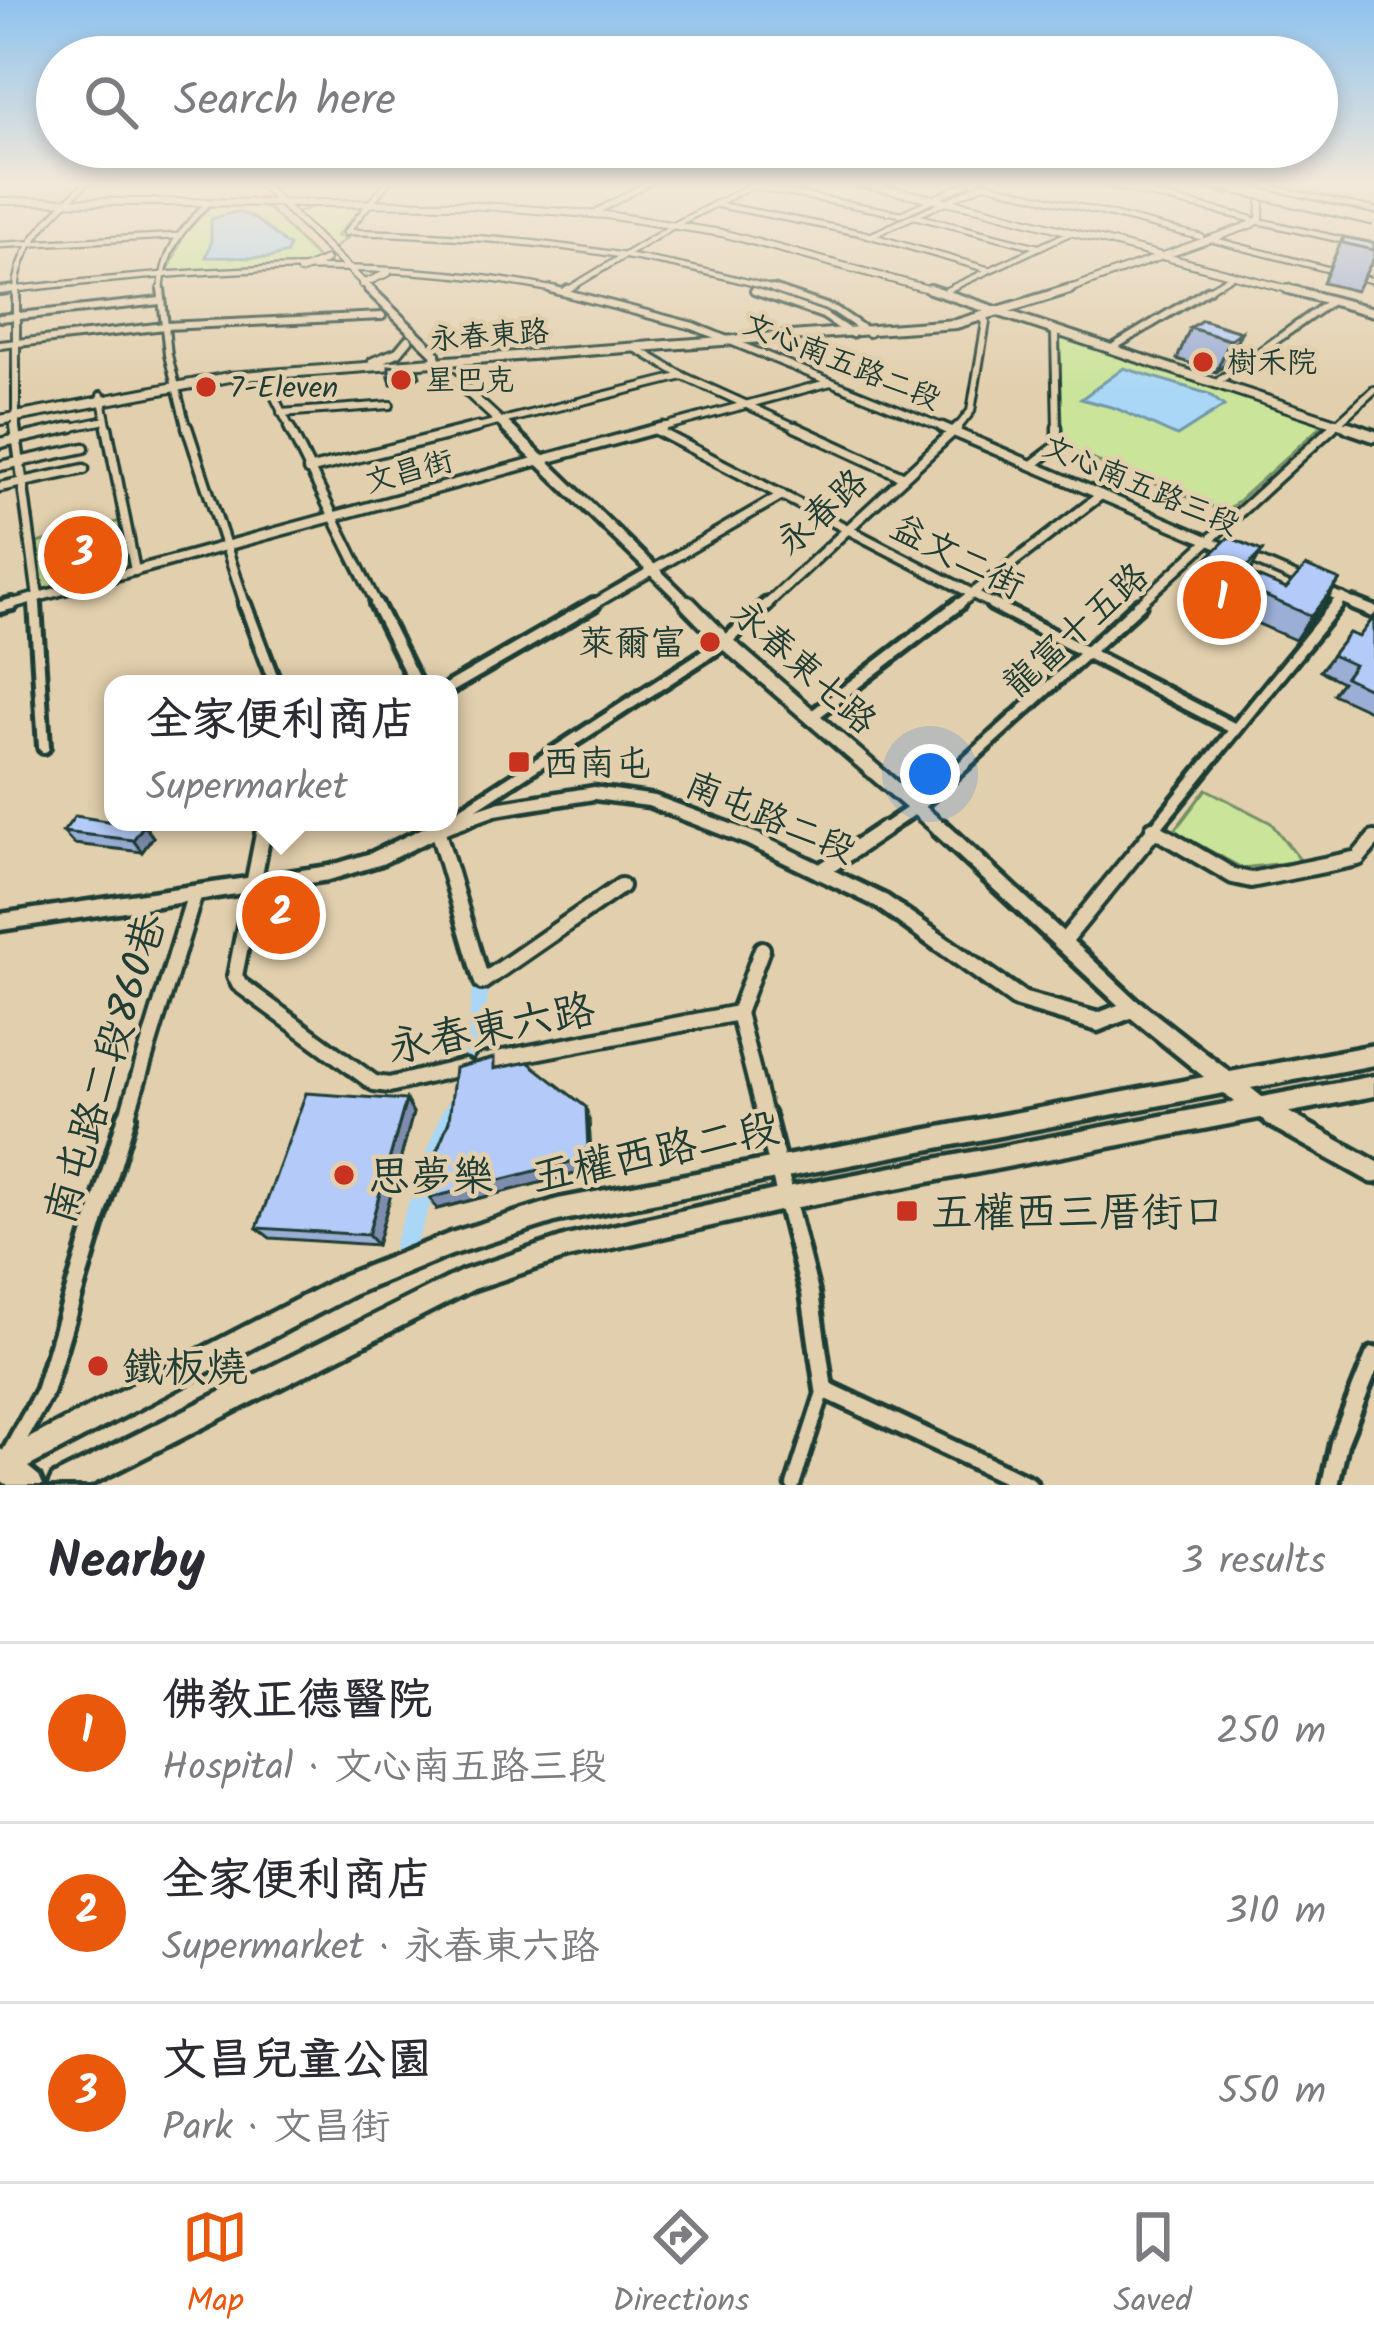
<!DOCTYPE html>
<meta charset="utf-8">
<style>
:root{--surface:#fff;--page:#f2f2f3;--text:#2b2b33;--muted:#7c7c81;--line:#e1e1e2;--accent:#ea580c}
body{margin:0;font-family:Kalam,"LXGW WenKai TC",sans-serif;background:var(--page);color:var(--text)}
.you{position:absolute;left:930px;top:774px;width:42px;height:42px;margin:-30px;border:9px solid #fff;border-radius:50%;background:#1a73e8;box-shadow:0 0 0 18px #1a73e833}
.badge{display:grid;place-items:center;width:78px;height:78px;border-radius:50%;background:var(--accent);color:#fff;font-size:39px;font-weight:700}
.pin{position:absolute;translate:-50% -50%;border:6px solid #fff;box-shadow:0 3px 12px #0006}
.popup{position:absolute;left:104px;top:675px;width:354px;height:156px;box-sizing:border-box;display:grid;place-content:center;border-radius:24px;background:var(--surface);filter:drop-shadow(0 3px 9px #0005);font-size:39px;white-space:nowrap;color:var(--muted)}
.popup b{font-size:45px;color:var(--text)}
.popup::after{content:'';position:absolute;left:50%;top:100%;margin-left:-24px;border:24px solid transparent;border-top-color:var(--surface)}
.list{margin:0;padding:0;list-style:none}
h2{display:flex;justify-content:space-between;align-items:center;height:156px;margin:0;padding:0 48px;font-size:51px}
h2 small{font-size:39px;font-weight:400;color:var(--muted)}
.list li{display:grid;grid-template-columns:78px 1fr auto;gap:36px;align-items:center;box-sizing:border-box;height:180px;padding:0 48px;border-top:3px solid var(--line)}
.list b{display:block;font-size:45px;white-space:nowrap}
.list p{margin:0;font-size:39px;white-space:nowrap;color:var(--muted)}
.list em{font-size:39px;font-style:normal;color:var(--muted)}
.icon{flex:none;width:66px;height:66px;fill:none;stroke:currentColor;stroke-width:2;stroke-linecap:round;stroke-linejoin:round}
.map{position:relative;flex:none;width:1374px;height:1485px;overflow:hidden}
.search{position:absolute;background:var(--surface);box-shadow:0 6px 18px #0003;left:36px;right:36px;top:36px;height:132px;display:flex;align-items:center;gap:30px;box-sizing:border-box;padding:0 42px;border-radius:66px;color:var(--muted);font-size:45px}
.sheet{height:696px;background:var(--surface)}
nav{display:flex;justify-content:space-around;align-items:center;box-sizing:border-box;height:168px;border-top:3px solid var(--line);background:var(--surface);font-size:33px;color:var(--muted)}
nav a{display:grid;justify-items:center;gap:6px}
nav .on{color:var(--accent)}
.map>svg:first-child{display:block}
</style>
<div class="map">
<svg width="1374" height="1485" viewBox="0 0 1374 1485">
<rect width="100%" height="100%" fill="#e2cfad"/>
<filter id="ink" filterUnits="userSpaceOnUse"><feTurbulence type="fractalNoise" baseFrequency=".00833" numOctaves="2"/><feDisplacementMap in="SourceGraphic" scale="24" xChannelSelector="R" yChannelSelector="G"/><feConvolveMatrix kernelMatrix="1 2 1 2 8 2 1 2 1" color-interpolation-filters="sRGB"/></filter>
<g filter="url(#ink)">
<g fill="#cae49a" stroke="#749067" stroke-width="3">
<path d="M252 204 269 209 319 260 303 268 168 271 184 234 211 205Z"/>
<path d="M317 205H364L337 236 347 238 332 250 295 213Z"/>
<path d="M1069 337 1321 422 1322 425 1226 512 1063 448 1059 339Z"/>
<path d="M120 521 131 568 43 592 37 543Z"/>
<path d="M1206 789 1271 823 1301 861 1242 868 1183 836 1175 830Z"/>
</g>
<g fill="#aad7f6" stroke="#7299a8" stroke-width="3">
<path d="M235 212C259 215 269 232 289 246L287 253 269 258 206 257 211 243V219Z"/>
<path d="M1124 368 1209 394 1224 406 1177 436 1115 408 1081 399Z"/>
</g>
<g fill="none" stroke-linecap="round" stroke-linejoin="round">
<g stroke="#aad7f6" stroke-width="16">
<path d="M464 1078 473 1054 480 992"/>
<path d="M450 1119 455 1105"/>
</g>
<path stroke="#aad7f6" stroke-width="21" d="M404 1247 451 1116"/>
<g stroke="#1f3d34" stroke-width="21">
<path id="pedestrian" d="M793 1485 824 1389"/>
</g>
<g stroke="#1f3d34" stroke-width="9">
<g id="minor-far5">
<path d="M982 183 1201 237"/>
<path d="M1101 183 1252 219"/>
<path d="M751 186 901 214"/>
<path d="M372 201 387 183"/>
<path d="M714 204 861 233 990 270"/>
<path d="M598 211 648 183"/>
<path d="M901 214 968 183"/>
<path d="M914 216 1038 247"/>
<path d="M1258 221 1374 247"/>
<path d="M347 232C496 235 640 250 784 292"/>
<path d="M346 233 370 203"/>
<path d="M872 235 987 183"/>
<path d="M1209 239 1374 281"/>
<path d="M0 245 177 236"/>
<path d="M947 290 1072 232"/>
<path d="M0 291C186 270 380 252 565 292"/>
<path d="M16 292C17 245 54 214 86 183"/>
<path d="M161 292C163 252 181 229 209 202"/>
<path d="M564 292 678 223 757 183"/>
<path d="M1204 292 1233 275"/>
</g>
</g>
<g stroke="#1f3d34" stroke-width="12">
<g id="minor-far4">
<path d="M16 289V430"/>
<path d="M161 289 168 355 187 430"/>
<path d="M551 289 693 326 949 430"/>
<path d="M773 289 835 310 869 333"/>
<path d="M0 291 15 289"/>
<path d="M754 291 823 315 852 334"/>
<path d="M564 292 568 289"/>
<path d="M0 318 160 301"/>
<path d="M0 345 165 326 382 316"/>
<path d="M1115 346 1209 289"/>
<path d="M637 349 683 376 802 430"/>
<path d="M263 374 291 430"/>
<path d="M1220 380 1331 301"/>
<path d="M101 395 108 430"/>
<path d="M281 413 390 405"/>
<path d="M58 430 106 420"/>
<path d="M466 430 683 376"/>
<path d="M652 430 831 382"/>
<path d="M956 430 971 411 986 322 979 315"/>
<path d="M1057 430 1055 334 1059 332"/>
<path d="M1330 430 1374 390"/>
</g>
</g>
<g stroke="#1f3d34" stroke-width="15">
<g id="minor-far3">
<path d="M15 427 38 597"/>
<path d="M107 427 135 571"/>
<path d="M187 427 246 607"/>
<path d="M289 427 378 607"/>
<path d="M795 427 904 477"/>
<path d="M942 427 1305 582"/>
<path d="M656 430 998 607"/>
<path d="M0 443 72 427"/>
<path d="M1032 465 1057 446V427"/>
<path d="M0 466 84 448"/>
<path d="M308 470 478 427"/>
<path d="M0 487 84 469"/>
<path d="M1322 590 1362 607"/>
<path d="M35 598 36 607"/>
<path d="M1 607 663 427"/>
<path d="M589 607 782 495"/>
<path d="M764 607 958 427"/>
<path d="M955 607 1101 495"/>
<path d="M1136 607 1333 427"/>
<path d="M1335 607 1342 598"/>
</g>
</g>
<g stroke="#1f3d34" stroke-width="20">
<g id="minor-far2">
<path d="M35 604 44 747"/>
<path d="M245 604 275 684"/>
<path d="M376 604 416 684"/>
<path d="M992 604 1235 729"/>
<path d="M1354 604 1374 612"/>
<path d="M0 607 12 604"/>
<path d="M449 688 594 604"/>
<path d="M810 718 959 604"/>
<path d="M449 821 725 642 767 604"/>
<path d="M1153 829 1158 832"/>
<path d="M263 832 265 822"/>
<path d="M880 832 917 807 1140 604"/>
<path d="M1152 832 1337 604"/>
</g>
</g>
<g stroke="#1f3d34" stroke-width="22">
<g id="minor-far1">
<path d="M264 829 235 976 239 984 374 1083 389 1085 464 1067"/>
<path d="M437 829 482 982 621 886"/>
<path d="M1153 829 1233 876 1251 880 1358 858 1374 839"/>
<path d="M820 872 884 829"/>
<path d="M1064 941 1155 829"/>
<path d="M738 1013 765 1119"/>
<path d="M738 1013 762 949"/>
<path d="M482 1062 738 1013"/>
<path d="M126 1119 195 893"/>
</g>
</g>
<g stroke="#1f3d34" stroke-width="26">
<g id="minor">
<path d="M765 1116 810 1293 824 1389 1028 1485"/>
<path d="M8 1458 44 1392 127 1116"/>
<path d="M1330 1485 1339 1443 1374 1356"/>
</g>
</g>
<g stroke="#1f3d34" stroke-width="10">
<g id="tertiary-far5">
<path d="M260 183 373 292"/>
<path d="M855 183 979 208 1299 292"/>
<path d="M1190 183 1229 191"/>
<path d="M1244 183 1374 211"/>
<path d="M0 201 455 204 606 215 722 233 939 292"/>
<path d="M300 271 326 260"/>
<path d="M362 284 388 273"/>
<path d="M1061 292 1253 224 1260 219 1262 183"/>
</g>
</g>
<g stroke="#1f3d34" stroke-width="14">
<g id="tertiary-far4">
<path d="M369 289 435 353 436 363 509 430"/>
<path d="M930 289 1357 430"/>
<path d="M1288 289 1374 312"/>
<path d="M373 362 398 352 408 340"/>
<path d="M0 420 229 377 956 324 1070 289"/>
</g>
</g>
<g stroke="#1f3d34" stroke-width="18">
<g id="tertiary-far3">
<path d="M506 427 691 607"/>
<path d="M1348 427 1374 436"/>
</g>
</g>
<g stroke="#1f3d34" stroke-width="22">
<path id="tertiary-far2" d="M688 604 725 642 944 832"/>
</g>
<g stroke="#1f3d34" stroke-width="26">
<g id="tertiary-far1">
<path d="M941 829 1133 1008"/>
<path d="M1259 1108 1279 1119"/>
</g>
</g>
<g stroke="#1f3d34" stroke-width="30">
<path id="tertiary" d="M1274 1116 1374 1172"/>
</g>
<g stroke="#1f3d34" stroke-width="9">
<path id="secondary" d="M594 787 655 796 758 834 887 896 1026 993 1098 1013 1133 999 1140 1002 1230 1072 1374 1045V1065L1251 1088 1262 1097 1374 1076V1096L788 1209 567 1258 474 1289 90 1485H49L53 1476 462 1271 567 1236 788 1187 1235 1102 1224 1093 558 1221 451 1255 357 1293 28 1467 39 1476 43 1485H8L0 1480V1449L4 1451 342 1276 451 1233 558 1199 1204 1077 1131 1018 1098 1031 1014 1006 875 906 746 844 648 806 594 799 496 815 443 834 382 864 329 880 0 930V914L329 866 371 853 431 824 449 822V818L495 803Z"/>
</g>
<use href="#pedestrian" stroke="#e2cfad" stroke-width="12"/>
<use href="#minor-far5" stroke="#e2cfad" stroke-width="4.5"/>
<use href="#minor-far4" stroke="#e2cfad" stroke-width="6"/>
<use href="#minor-far3" stroke="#e2cfad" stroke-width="8"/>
<use href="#minor-far2" stroke="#e2cfad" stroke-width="10"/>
<use href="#minor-far1" stroke="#e2cfad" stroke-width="14"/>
<use href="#minor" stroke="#e2cfad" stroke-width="16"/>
<use href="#tertiary-far5" stroke="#e2cfad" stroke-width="6"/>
<use href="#tertiary-far4" stroke="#e2cfad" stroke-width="8"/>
<use href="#tertiary-far3" stroke="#e2cfad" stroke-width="10"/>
<use href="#tertiary-far2" stroke="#e2cfad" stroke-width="14"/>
<use href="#tertiary-far1" stroke="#e2cfad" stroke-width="16"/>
<use href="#tertiary" stroke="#e2cfad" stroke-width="21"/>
<use href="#secondary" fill="#e2cfad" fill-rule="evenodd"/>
<g stroke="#1f3d34" stroke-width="14" stroke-linecap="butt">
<path id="trunk-bridge" d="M1212 183 1374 220"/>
</g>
<use href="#trunk-bridge" stroke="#e2cfad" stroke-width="9"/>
</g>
<g fill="#9baed6" stroke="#1f3d34" stroke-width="3">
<path d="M1343 237 1374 243V258L1356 291 1323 283Z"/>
<path d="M1190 328 1241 332 1227 363 1216 372 1177 359Z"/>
<path d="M389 376H420L400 384H391Z"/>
<path d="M1262 551 1249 574 1324 605 1295 640 1186 592 1198 567Z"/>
<path d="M1374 617V713L1333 694 1342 682 1320 671 1349 633 1359 637Z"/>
<path d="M144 825 153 837 142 852 74 844 63 832Z"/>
<path d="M498 1068 589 1120 591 1161 582 1163V1172L437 1209Z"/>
<path d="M406 1100 413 1113 377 1245 270 1238 257 1228Z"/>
</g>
<g fill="#7e8dae" stroke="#1f3d34" stroke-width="3">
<path d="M1241 332 1227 363 1216 372 1230 340Z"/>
<path d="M418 369 420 376 400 384 399 376Z"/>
<path d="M1262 551 1248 575 1243 571Z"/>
<path d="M1340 580 1324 605 1295 640 1311 616Z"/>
<path d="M144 825 153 837 142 852 133 840Z"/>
<path d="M406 1100 413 1113 377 1245 368 1235Z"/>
<path d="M586 1107 589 1120 591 1161 588 1149Z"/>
<path d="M579 1151 582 1172 437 1209 430 1198Z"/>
</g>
<g fill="#b4caf9" stroke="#1f3d34" stroke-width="3">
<path d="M1343 237 1374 243V250L1343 243Z"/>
<path d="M1202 320 1241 332 1230 340 1190 328Z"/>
<path d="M389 366 418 369 399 376H389Z"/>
<path d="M1229 537 1262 551 1243 571 1286 589 1306 566 1340 580 1311 616 1198 567Z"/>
<path d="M1374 617V691L1345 677 1354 665 1332 655 1349 633 1359 637Z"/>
<path d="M75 816 113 822 144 825 133 840 63 832Z"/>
<path d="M494 1058V1069L528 1062 586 1107 588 1149 579 1151 578 1160 430 1198 431 1166 449 1121 455 1068Z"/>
<path d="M306 1093 406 1100 368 1235 257 1228Z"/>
</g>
</g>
<linearGradient id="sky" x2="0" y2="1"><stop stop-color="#8fc2ee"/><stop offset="0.47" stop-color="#f2e9da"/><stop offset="1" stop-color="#f2e9da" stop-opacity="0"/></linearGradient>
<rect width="1374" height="391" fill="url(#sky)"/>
<g fill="#c8321e" stroke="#e2cfad" stroke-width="4.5">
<circle cx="1203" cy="362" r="12"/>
<circle cx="401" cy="380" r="12"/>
<circle cx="206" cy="387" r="12"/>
<circle cx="710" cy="642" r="12"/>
<rect x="507" y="750" width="24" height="24" rx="6"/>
<circle cx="344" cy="1175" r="12"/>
<rect x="895" y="1199" width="24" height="24" rx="6"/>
<circle cx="98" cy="1366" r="12"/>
</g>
<g text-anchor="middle" stroke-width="9" stroke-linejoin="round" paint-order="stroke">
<g font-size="30" fill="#1f3d34" stroke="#e2cfad">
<text transform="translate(489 335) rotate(-4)" y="10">永春東路</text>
<text transform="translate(842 361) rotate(22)" y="10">文心南五路二段</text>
<text transform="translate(409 471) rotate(-15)" y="10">文昌街</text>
<text transform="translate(1141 485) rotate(23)" y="10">文心南五路三段</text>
</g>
<g font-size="30" fill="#1f3d34" stroke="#e2cfad" text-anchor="start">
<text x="1227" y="372">樹禾院</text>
<text x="425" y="390">星巴克</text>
<text x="230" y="397">7-Eleven</text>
</g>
<g font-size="36" fill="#1f3d34" stroke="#e2cfad">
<text transform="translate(821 511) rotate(-42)" y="13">永春路</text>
<text transform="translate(958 555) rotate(27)" y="13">益文二街</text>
<text transform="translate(1075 629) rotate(-42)" y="13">龍富十五路</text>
<text transform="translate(805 666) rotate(42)" y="13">永春東七路</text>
<text transform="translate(771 816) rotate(23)" y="13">南屯路二段</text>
</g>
<g font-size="36" fill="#1f3d34" stroke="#e2cfad" text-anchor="end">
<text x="686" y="655">萊爾富</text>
<text x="543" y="775" text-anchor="start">西南屯</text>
</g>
<g font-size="42" fill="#1f3d34" stroke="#e2cfad">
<text transform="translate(491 1027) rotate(-11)" y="15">永春東六路</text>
<text transform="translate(104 1068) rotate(-73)" y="15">南屯路二段860巷</text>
<text transform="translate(655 1151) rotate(-12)" y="15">五權西路二段</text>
</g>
<g font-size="42" fill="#1f3d34" stroke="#e2cfad" text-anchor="start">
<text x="368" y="1190">思夢樂</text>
<text x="931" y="1226">五權西三厝街口</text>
<text x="122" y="1381">鐵板燒</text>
</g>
</g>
</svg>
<div class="you"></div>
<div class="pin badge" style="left:1222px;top:600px">1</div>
<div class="pin badge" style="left:281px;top:915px">2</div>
<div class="popup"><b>全家便利商店</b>Supermarket</div>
<div class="pin badge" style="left:83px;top:555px">3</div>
<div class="search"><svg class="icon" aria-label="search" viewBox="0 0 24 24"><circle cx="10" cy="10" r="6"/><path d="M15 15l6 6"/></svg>Search here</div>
</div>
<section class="sheet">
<h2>Nearby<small>3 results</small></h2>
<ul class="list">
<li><span class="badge">1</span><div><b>佛教正德醫院</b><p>Hospital · 文心南五路三段</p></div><em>250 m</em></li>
<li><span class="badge">2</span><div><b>全家便利商店</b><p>Supermarket · 永春東六路</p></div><em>310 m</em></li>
<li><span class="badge">3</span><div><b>文昌兒童公園</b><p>Park · 文昌街</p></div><em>550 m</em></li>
</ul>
</section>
<nav>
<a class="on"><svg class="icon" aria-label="map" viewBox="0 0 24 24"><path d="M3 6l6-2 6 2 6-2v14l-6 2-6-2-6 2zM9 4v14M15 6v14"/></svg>Map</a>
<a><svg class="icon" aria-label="directions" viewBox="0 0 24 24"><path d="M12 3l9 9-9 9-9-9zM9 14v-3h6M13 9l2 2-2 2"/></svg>Directions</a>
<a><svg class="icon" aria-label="saved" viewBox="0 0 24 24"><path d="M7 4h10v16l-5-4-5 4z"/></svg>Saved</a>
</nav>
